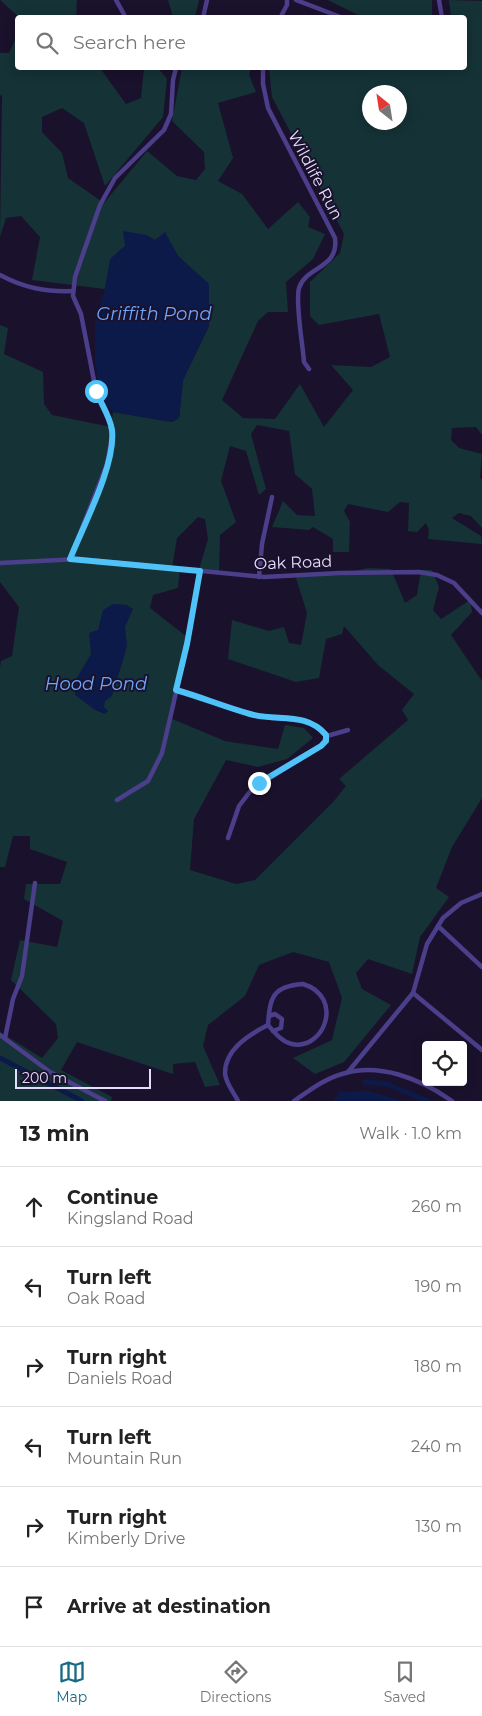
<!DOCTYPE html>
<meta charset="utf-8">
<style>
:root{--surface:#fff;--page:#f2f2f2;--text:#222;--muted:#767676;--line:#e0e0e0;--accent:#196a84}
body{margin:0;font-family:Montserrat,sans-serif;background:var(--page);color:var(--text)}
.controls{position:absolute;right:15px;bottom:15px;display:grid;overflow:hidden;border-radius:5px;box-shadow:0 2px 12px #0003}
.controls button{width:45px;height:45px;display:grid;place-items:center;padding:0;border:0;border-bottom:1px solid var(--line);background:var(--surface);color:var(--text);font:25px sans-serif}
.compass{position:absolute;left:362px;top:85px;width:45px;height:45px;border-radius:50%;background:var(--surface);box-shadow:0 2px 12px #0003;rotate:330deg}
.scale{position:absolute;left:15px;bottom:12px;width:136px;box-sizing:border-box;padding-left:5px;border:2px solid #e6ddfe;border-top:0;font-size:14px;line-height:18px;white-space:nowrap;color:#e6ddfe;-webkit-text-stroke:4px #1a122c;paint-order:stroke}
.stop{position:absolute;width:15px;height:15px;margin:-11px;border:4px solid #4fc3f7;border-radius:50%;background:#fff}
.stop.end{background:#4fc3f7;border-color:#fff;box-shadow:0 1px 5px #0008}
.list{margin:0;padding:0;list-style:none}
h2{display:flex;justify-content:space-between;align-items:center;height:65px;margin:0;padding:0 20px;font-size:21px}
h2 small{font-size:16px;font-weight:400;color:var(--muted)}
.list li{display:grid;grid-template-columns:32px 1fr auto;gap:15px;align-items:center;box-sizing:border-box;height:80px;padding:0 20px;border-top:1px solid var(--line)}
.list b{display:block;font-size:19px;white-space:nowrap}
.list p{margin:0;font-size:16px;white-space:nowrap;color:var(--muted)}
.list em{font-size:16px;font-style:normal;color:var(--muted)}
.icon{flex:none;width:28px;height:28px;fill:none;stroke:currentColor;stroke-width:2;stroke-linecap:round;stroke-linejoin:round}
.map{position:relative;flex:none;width:482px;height:1101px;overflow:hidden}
.search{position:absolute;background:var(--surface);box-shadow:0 2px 12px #0003;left:15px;right:15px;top:15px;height:55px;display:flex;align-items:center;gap:12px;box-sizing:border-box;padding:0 18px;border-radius:5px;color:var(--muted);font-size:19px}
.sheet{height:545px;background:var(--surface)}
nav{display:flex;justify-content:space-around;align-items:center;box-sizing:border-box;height:70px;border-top:1px solid var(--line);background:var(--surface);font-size:14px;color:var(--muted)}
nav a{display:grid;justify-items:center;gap:2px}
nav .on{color:var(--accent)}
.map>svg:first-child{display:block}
</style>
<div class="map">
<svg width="482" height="1101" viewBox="0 0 482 1101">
<rect width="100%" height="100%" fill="#1a122c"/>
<g fill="#153236" fill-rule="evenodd">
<path d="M0 0H77L76 17H19Z"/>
<path d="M168 0H199L195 17H173Z"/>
<path d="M328 0H432V17H362Z"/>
<path d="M449 0 482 1V435L476 427 452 428 451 440 459 448 482 454 480 478 482 480V528L471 516 459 513 452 518 481 536 482 544 428 539 429 530 426 523 417 532 408 531 409 503 400 502 388 512 348 504 344 511 350 522 349 552H333V539L313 527 309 530 272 527 283 501 297 515 315 516 312 489 295 474 289 431 257 425 251 434 266 489 259 495 246 451 230 446 221 481 236 522 220 535 219 573 199 570 208 539 205 519 198 517 177 538 172 568 180 569 178 588 153 595 150 608 187 637 170 718 225 741 278 749 285 725 304 728 313 738 287 759 258 767 226 760 194 819 190 870 236 884 255 880 334 801 346 786 339 779 408 720 402 710 414 694 378 665 344 626 342 634 326 639 319 678 296 682 228 659 232 620 269 631 284 627 289 643 301 645 307 613 295 575 345 573 368 568 391 569 405 603 417 595 421 570H432L439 587 433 610 441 619 470 600 472 612 451 635 482 681V798L452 847 436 888 449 897 420 937 412 974 368 959 356 973 362 989 391 1005 344 1062 315 1074 293 1058 332 1040 342 998 329 962 293 952 259 965 245 996 208 1025 203 1046 220 1085 205 1087 195 1062 173 1064V1074L77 1042 61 1070 112 1097 111 1101H0V1032L42 1058 58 1038 56 1024 11 980 20 940 57 947 63 921 24 899 26 884H60L67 862 30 849V836H13L5 867H0V667L1 661 12 656 19 607 0 582V325L8 328 4 354 43 372 44 404 52 415 111 427 113 412 172 422 179 418 183 380 209 326 208 284 178 256 165 233 155 240 146 235C112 253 112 252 105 289L32 280 40 237 21 216 6 218 0 237 2 96 0 95V53H9L17 35 18 68H100L126 104 141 98 144 68H158L167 79 163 117 105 186 84 123 62 108 42 117V132L62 153 68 178 104 203 147 151 177 176 196 180 205 169 204 152 172 121 182 68H251L249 75 256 92 218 103 233 158 218 181 242 194 268 229 298 202 310 217 308 227 325 234 313 259 286 282 288 312H268L258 321 222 400 243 418 275 419 300 384 324 427 353 390 331 365 371 367 390 357 379 314 319 325 310 316V282L340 253 344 234 272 97 269 68H464V18L451 17ZM370 92H400V122H370Z"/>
</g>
<g fill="#0c1a4a">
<path d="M123 231 146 235 155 240 165 232 178 256 209 284V326L183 380 179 418 172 422 113 412 107 406 100 391 95 362V319L105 289 110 259 125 246Z"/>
<path d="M113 604 127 605 133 609 125 627 127 646 123 660 112 696 105 701 104 707 108 711 105 714 95 710 75 695V681L91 654 89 633 98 630 103 610Z"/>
<path d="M369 1091 403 1101H333L340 1092Z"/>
</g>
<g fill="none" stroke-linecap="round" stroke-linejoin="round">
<g stroke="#0c1a4a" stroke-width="5">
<path d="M0 1058 82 1101"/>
<path d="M365 1082 386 1084 428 1101"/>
</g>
<g stroke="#4b3e8a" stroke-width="4.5">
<path d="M116 0 126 18"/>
<path d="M296 0 343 18"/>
<path d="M439 0 442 18"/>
<path d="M203 18 207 0"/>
<path d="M280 18 287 5V0"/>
<path d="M263 68V84L268 108 335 238C339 269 306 266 299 288 295 302 303 346 304 362L309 369"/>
<path d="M0 275C24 288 46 292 73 291"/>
<path d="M70 559 107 464 112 436 110 423 96 391 81 314 73 296 75 277 100 205 115 178 164 130 171 114 173 80 176 68"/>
<path d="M0 563 79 559 264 577 340 573 419 572 437 575 454 583 482 613"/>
<path d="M259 577 262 544 272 497"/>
<path d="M176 690 260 717 303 720 320 728 327 736"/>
<path d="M327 736 348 730"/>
<path d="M117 800 148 781 162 753 187 645 200 571"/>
<path d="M228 838 239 806 252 789 321 746 327 736"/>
<path d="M438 926 482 967"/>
<path d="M303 984C345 997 324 1051 292 1044 282 1042 275 1033 268 1025 270 998 272 986 303 984Z"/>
<path d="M413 993 482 1050"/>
<path d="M269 1016 275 1014 282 1019 281 1028 273 1031"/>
<path d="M0 1035 50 1072 105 1101"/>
<path d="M5 1038 13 999 22 976 35 883"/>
<path d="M348 1072 413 993 427 944 443 918 461 903 482 894"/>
<path d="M238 1101C234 1093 225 1082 225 1073 225 1049 250 1034 268 1025"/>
<path d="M294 1101C309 1091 324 1079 342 1074 379 1062 421 1079 452 1101"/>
</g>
</g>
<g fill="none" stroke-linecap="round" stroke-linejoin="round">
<path stroke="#4fc3f7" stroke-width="6" d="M96 391C101 404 110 416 112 430 116 465 83 526 70 559L200 571 187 644 176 690C201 697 225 707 250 714 277 722 306 711 326 735V741L321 746 259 783"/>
</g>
<g text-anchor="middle" stroke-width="4" stroke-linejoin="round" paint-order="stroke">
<g font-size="16" fill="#e6ddfe" stroke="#1a122c">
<text transform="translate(316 175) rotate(62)" y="6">Wildlife Run</text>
<text transform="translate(293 562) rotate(-2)" y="6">Oak Road</text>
</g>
<g font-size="18" font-style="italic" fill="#6da6fc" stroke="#1a122c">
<text x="154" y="320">Griffith Pond</text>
<text x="96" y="690">Hood Pond</text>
</g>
</g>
</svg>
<div class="controls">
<button><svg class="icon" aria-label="locate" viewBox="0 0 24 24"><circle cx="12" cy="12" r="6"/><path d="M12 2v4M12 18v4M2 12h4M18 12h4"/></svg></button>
</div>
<svg class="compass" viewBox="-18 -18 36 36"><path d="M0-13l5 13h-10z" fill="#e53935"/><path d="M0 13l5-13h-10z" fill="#767676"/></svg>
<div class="scale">200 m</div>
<div class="stop" style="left:96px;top:391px"></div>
<div class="stop end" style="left:259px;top:783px"></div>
<div class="search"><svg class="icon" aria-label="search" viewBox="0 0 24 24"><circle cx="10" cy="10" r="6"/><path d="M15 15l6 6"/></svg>Search here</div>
</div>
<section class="sheet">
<h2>13 min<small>Walk · 1.0 km</small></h2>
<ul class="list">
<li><svg class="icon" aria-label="ahead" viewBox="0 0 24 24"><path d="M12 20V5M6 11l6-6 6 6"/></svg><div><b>Continue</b><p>Kingsland Road</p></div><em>260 m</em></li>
<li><svg class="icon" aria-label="left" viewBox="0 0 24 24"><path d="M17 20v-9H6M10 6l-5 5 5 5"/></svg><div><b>Turn left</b><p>Oak Road</p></div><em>190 m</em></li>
<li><svg class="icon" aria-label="right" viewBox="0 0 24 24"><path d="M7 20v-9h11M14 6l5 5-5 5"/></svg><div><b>Turn right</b><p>Daniels Road</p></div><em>180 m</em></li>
<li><svg class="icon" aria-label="left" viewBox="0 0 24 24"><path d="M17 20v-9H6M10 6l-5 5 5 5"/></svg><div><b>Turn left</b><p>Mountain Run</p></div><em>240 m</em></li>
<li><svg class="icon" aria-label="right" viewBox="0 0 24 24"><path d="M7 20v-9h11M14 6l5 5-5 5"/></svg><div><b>Turn right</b><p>Kimberly Drive</p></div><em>130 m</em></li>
<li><svg class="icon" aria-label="arrive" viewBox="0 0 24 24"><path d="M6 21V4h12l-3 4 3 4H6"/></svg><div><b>Arrive at destination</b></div></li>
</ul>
</section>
<nav>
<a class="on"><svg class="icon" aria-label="map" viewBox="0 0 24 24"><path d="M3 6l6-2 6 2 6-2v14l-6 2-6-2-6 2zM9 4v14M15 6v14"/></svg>Map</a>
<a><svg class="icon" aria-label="directions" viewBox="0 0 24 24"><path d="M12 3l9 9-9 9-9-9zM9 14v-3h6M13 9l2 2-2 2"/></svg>Directions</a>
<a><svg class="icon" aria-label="saved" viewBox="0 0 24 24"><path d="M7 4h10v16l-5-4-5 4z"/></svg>Saved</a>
</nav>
